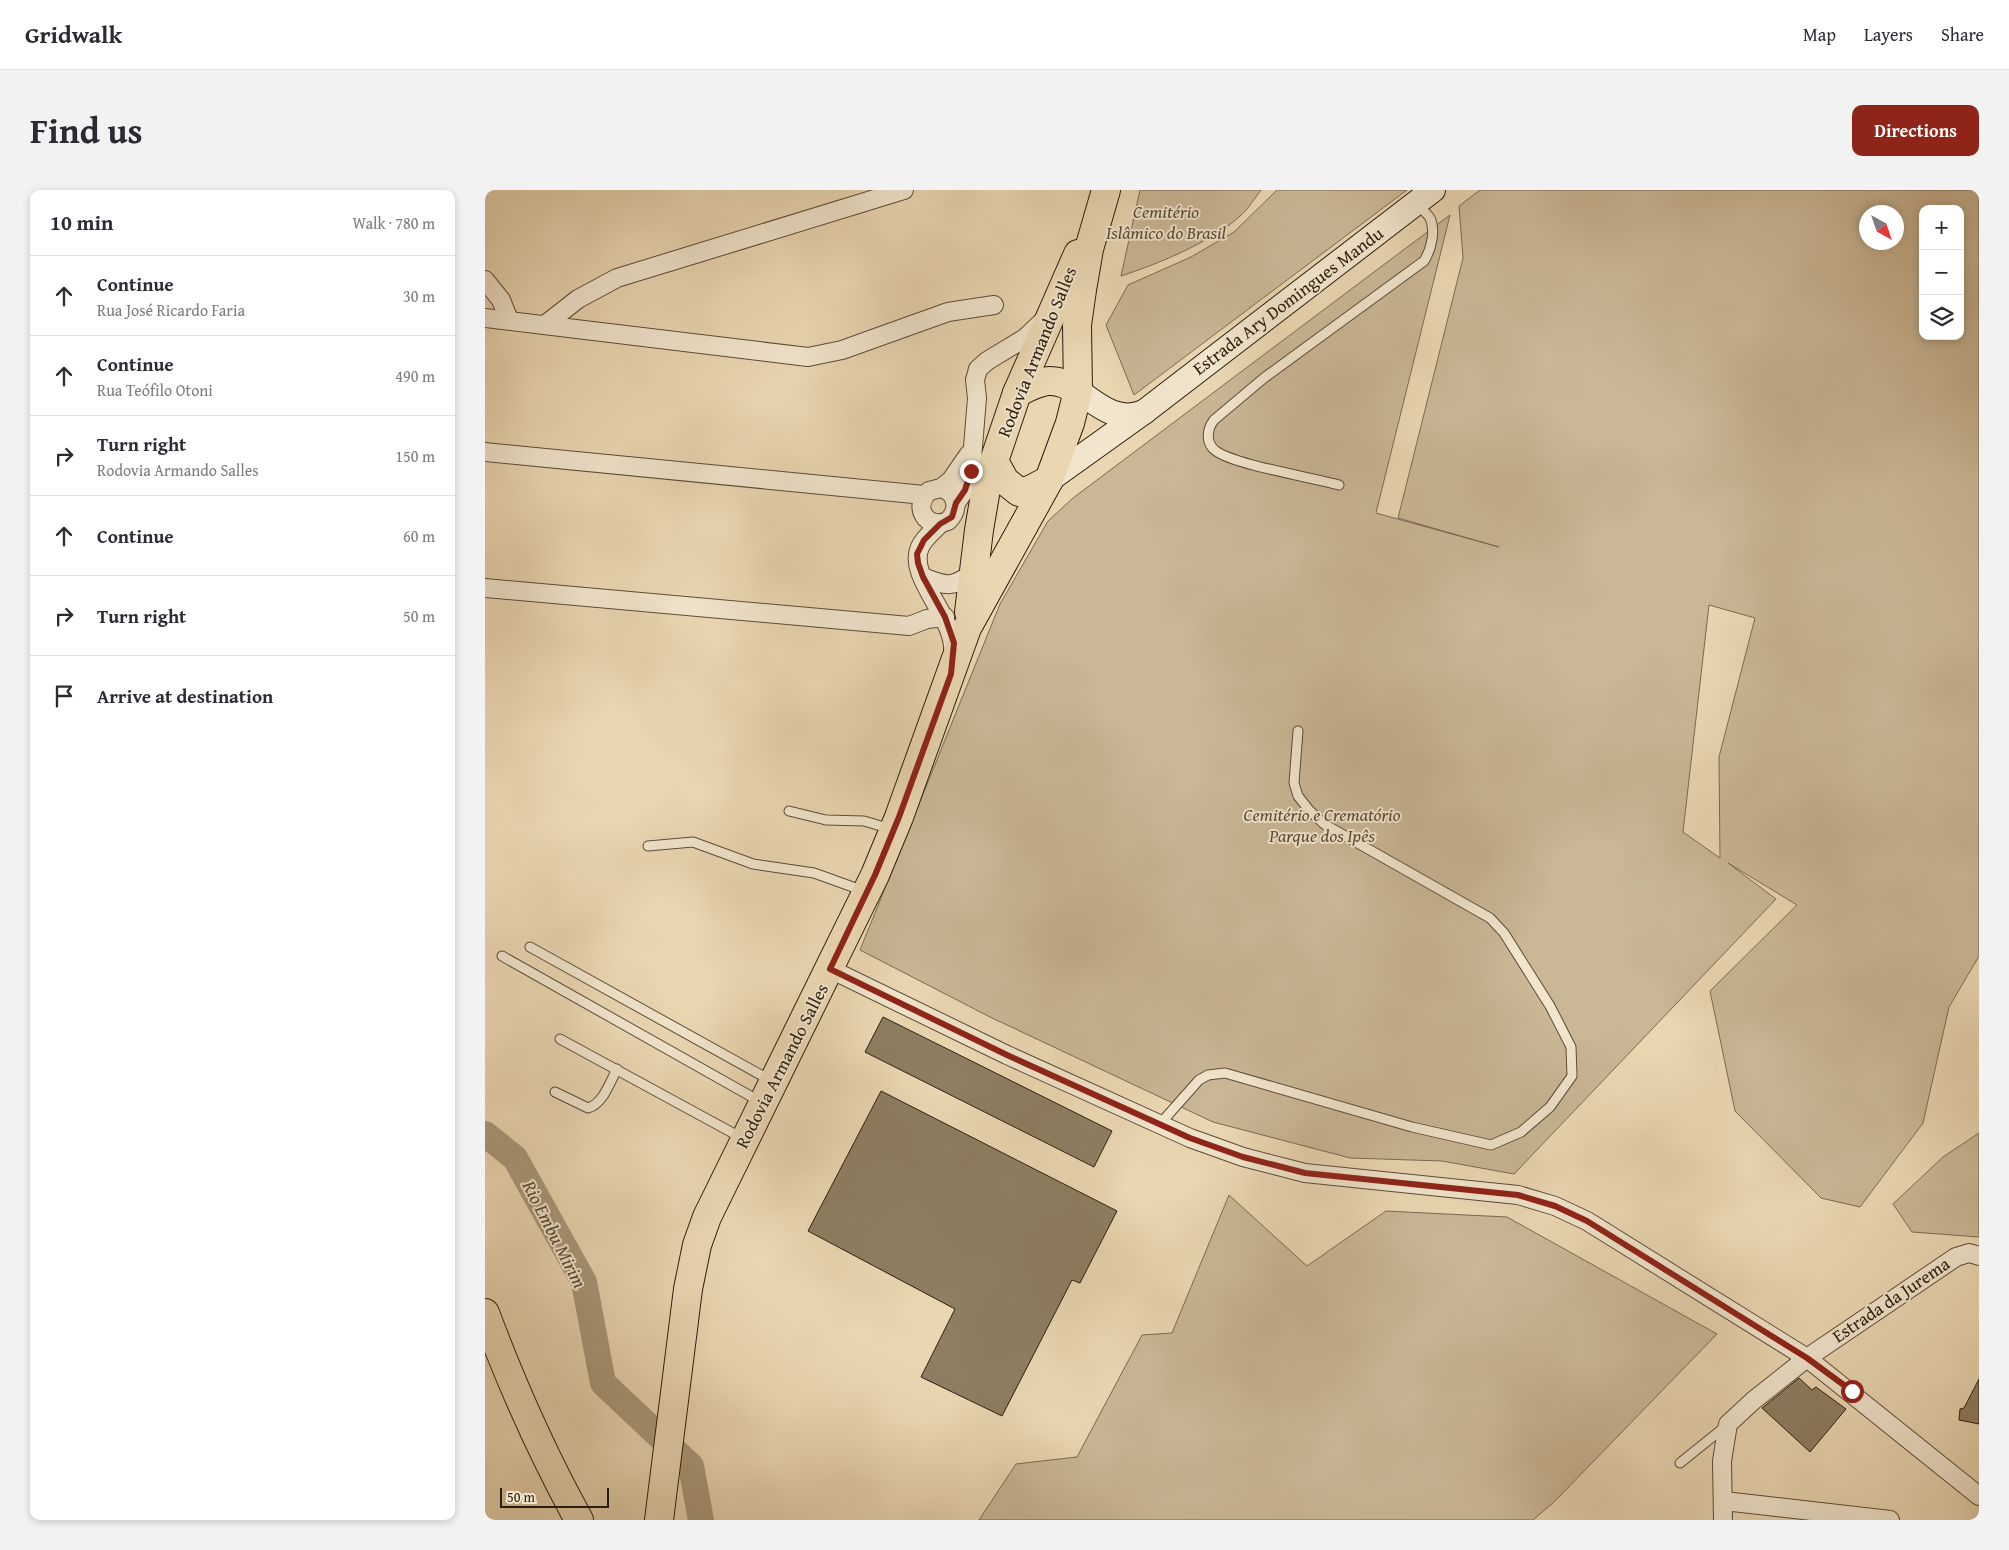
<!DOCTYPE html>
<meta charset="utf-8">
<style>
:root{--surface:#fff;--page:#f2f2f3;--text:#2b2b33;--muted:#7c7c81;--line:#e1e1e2;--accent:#8f2418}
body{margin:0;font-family:"Gentium Book Plus",serif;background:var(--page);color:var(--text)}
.controls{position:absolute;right:15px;top:15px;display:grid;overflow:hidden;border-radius:10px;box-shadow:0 2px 8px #0003}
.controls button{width:45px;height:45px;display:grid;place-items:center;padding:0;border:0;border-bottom:1px solid var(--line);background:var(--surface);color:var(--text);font:25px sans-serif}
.compass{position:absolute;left:1374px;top:15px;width:45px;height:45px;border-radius:50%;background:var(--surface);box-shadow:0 2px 8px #0003;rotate:140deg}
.scale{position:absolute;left:15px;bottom:12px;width:109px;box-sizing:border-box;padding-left:5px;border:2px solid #2b1d0d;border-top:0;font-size:14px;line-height:18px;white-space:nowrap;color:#2b1d0d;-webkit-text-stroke:4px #f1e5cd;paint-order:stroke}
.stop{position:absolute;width:15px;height:15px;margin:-11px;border:4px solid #8f2418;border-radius:50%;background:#fff}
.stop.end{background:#8f2418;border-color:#fff;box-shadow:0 1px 5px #0008}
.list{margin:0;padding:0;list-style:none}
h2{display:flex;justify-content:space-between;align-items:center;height:65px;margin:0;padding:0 20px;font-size:21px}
h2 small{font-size:16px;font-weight:400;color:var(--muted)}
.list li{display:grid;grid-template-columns:32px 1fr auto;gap:15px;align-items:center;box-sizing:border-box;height:80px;padding:0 20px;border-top:1px solid var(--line)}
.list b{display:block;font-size:19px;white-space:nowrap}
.list p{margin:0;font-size:16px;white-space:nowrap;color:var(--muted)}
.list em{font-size:16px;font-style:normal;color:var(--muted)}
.icon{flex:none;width:28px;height:28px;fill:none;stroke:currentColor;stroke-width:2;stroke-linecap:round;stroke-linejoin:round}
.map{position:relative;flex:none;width:1494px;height:1330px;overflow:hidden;border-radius:10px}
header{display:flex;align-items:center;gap:30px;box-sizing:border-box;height:70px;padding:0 25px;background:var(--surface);border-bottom:1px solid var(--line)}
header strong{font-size:24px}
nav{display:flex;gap:28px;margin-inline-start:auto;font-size:18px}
.intro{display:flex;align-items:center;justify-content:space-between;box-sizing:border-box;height:120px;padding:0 30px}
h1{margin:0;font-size:35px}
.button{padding:12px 22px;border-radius:10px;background:var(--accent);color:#fff;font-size:18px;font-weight:700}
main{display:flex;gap:30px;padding:0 30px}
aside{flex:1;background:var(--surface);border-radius:10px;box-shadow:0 2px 8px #0003}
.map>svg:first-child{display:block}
</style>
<header>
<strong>Gridwalk</strong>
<nav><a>Map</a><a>Layers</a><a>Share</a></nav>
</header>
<div class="intro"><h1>Find us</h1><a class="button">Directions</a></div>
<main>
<aside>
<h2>10 min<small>Walk · 780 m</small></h2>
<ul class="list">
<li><svg class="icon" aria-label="ahead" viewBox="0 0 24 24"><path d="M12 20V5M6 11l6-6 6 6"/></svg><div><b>Continue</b><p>Rua José Ricardo Faria</p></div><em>30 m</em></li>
<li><svg class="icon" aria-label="ahead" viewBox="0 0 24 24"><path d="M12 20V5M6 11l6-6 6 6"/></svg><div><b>Continue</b><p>Rua Teófilo Otoni</p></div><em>490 m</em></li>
<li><svg class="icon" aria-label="right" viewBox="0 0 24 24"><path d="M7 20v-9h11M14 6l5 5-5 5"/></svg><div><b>Turn right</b><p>Rodovia Armando Salles</p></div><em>150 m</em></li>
<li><svg class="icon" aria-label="ahead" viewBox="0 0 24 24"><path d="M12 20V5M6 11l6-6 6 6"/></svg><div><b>Continue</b></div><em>60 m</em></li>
<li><svg class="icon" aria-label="right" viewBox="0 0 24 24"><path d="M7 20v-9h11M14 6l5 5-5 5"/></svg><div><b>Turn right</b></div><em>50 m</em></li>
<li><svg class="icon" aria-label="arrive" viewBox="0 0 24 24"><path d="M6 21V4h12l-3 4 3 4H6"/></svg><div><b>Arrive at destination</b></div></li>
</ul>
</aside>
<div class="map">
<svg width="1494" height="1330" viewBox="0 0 1494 1330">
<rect width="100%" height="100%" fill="#ead7b2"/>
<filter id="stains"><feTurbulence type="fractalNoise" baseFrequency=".004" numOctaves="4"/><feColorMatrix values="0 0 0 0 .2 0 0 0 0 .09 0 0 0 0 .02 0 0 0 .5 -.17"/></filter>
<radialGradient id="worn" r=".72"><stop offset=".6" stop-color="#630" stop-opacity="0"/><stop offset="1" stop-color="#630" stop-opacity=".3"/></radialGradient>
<g fill="#cab796" stroke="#7a6a52" fill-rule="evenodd">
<path d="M655 0H776C771 6 767 13 762 19 737 48 673 74 636 86Z"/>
<path d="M792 0H922L649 205 621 135 643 95 706 67 749 42Z"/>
<path d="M995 0H1494V766L1464 817 1438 933 1375 1017 1336 1008 1250 921 1225 801 1312 715 1243 673 1291 709 1029 984 957 971 865 968 728 932 505 827 375 760 515 414 563 331 588 308 965 25 891 323 1014 357 913 328 978 68 974 16ZM1438 19H1475V146H1438ZM1382 22H1412V52H1382ZM1224 415 1270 428 1234 567 1235 668 1198 642Z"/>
<path d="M1494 943V1047L1427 1042 1408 1014 1458 967Z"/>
<path d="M744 1005 822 1076 901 1021 1022 1027 1232 1144 1070 1311 1048 1330H494L531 1274 592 1267 657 1145 687 1143Z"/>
</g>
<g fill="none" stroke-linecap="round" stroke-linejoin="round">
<path stroke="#a9987a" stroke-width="26" d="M0 944 30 968 99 1092 118 1193 206 1276 216 1330"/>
</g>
<g fill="#8e7e63" stroke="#2b1d0d">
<path d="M398 827 627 941 609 977 380 862Z"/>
<path d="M396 901 632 1021 595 1093 587 1090 517 1226 436 1187 470 1119 323 1041Z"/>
<path d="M1314 1188 1327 1200 1331 1197 1361 1219 1325 1262 1277 1218Z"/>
<path d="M1494 1189V1234L1474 1230 1475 1219 1479 1218Z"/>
</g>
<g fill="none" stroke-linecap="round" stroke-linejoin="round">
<g stroke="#5b4c36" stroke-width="11">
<g id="lane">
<path d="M854 295C826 287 750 275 731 261 720 253 722 239 729 230L779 188 939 71C946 60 951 41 945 28 942 23 935 18 931 13"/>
<path d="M304 621 341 630 379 631 406 639"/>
<path d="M163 656 208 652 268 674 329 683 379 701"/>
<path d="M45 757 285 890"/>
<path d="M17 766 276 912"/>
<path d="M75 849 257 948"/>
<path d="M70 902 103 918C118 914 125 892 132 879"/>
<path d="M675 934 714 890 723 885 740 883 927 937 1006 955 1036 942 1065 917 1087 886 1086 857 1065 816 1019 743 1005 728 839 634 824 620 813 606 809 593 813 541"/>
<path d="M1195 1273 1241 1236"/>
</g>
</g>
<g stroke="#5b4c36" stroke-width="20">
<g id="street">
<path d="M0 90 16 110 24 130"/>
<path d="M0 128 323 167 357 160 463 122 509 115"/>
<path d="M61 134 93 109 132 88 419 0"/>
<path d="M0 262 439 305"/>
<path d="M456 298C472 303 475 319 463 331 441 340 427 317 444 301L456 298 466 290 484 264"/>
<path d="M471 313 480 300 486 281 492 208 490 190 493 179 502 171 540 148 560 129"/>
<path d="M455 334C448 341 439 348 435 357 421 387 472 428 468 464"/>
<path d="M438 387C463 397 468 398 490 381"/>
<path d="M0 398 424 436 442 429 460 427"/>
<path d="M345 779 522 865 705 948 758 967 820 983 1033 1005 1070 1016 1102 1031 1322 1168 1494 1306"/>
<path d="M1239 1311 1405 1330"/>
<path d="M1238 1330 1237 1271 1243 1234 1269 1210 1322 1168 1471 1067 1484 1063 1494 1066"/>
</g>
</g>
<g stroke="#2b1d0d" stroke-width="26">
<g id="secondary">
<path d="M593 201C614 216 633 233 659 222"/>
<path d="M564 290 659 222 948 0"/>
</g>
</g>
<g stroke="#2b1d0d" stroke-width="30">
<g id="primary">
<path d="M532 203C556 190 569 185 593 201"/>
<path d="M509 271 520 291 534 302 545 300 564 290"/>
<path d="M484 422 494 340 502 293 509 271 532 203 593 64"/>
<path d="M174 1330 203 1099 212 1055 222 1027 390 685 414 627 482 438 564 290 585 233 593 201 592 135 597 100 604 59 621 0"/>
</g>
</g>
<g stroke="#2b1d0d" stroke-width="30">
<path id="highway" d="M0 1123C27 1195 57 1263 94 1330"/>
</g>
<use href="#lane" stroke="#f1e5cd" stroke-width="9"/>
<use href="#street" stroke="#f1e5cd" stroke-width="18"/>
<use href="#secondary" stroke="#f1e5cd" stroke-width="24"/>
<use href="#primary" stroke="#ead7b2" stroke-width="28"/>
<use href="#highway" stroke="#ead7b2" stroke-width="28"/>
</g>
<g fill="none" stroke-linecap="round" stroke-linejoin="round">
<path stroke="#8f2418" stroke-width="6" d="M486 281 480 300 471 313 467 327 455 334 439 350 432 364 433 373 438 387 460 427 469 453 466 484 414 627 390 685 345 779 522 865 705 948 758 967 820 983 1033 1005 1070 1016 1102 1031 1322 1168 1367 1201"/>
</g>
<g text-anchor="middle" stroke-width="4" stroke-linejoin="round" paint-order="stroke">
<g font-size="18" font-style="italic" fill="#5b4b36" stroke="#f1e5cd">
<text x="681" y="28">Cemitério<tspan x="681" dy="21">Islâmico do Brasil</tspan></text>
<text x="837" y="631">Cemitério e Crematório<tspan x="837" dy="21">Parque dos Ipês</tspan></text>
</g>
<g font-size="18" fill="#2b1d0d" stroke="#f1e5cd">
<text transform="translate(803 111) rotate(-37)" y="6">Estrada Ary Domingues Mandu</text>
<text transform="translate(552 162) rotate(-68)" y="6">Rodovia Armando Salles</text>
<text transform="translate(297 876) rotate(-63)" y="6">Rodovia Armando Salles</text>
<text transform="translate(1406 1110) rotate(-34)" y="6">Estrada da Jurema</text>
</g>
<g font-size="19" font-style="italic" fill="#574833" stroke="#f1e5cd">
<text transform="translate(70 1044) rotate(63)" y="7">Rio Embu Mirim</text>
</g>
</g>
<rect width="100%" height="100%" filter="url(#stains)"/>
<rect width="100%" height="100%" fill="url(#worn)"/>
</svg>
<div class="controls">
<button>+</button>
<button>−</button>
<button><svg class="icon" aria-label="layers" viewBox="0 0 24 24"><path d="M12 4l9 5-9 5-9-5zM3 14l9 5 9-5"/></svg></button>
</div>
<svg class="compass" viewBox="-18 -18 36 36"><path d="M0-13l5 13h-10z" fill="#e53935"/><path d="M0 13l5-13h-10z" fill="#7c7c81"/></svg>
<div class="scale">50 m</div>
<div class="stop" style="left:1367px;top:1201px"></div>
<div class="stop end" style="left:486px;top:281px"></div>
</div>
</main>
